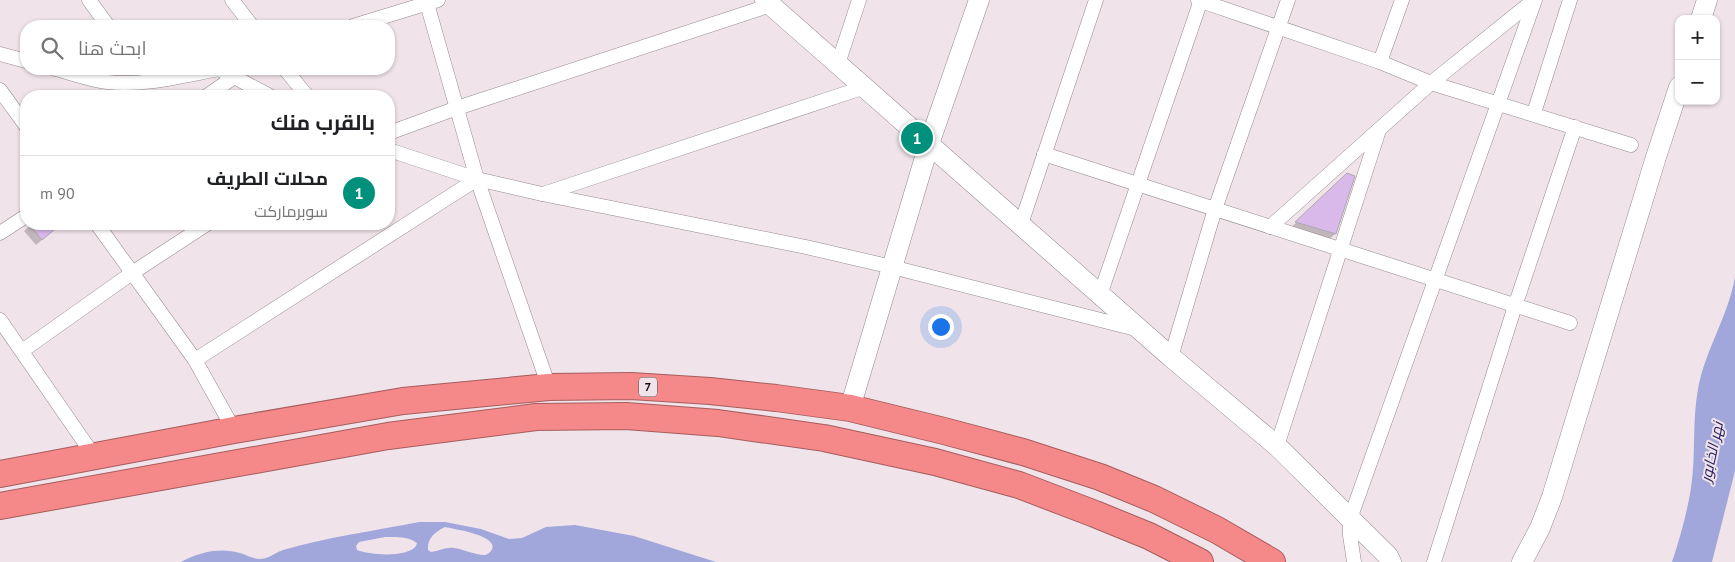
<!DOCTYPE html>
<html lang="ar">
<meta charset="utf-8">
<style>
:root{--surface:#fff;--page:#f2f2f2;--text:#202124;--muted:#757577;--line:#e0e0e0;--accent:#00907b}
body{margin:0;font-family:"PT Sans",Cairo,sans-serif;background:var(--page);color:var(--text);direction:rtl}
.controls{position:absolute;right:15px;top:15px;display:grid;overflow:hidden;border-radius:10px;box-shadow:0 1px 4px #0004}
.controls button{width:45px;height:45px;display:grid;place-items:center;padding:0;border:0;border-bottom:1px solid var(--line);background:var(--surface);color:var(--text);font:25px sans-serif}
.you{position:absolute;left:940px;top:326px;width:18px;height:18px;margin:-12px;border:4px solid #fff;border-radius:50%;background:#1a73e8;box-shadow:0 0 0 8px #1a73e833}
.badge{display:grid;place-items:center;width:32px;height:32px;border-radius:50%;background:var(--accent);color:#fff;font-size:16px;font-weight:700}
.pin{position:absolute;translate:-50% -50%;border:2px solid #fff;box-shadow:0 1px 5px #0006}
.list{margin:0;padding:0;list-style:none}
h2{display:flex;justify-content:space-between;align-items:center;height:65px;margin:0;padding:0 20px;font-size:21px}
h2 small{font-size:16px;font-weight:400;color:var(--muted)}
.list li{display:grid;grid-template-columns:32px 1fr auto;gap:15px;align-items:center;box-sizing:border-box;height:75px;padding:0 20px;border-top:1px solid var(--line)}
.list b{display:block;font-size:19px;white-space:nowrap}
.list p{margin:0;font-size:16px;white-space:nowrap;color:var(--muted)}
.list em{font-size:16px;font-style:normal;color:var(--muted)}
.icon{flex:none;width:28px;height:28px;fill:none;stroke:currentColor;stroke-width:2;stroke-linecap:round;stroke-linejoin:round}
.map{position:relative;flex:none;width:1735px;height:562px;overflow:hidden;direction:ltr}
.search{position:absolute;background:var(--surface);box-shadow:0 1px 4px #0004;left:20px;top:20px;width:375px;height:55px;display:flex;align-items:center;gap:12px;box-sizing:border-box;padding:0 18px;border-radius:20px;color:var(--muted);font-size:19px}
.panel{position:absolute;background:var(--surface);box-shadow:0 1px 4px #0004;left:20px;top:90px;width:375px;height:140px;border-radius:20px;direction:rtl}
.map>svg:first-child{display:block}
</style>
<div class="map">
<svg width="1735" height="562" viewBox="0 0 1735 562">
<rect width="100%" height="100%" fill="#f0e4ea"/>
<g fill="#a1a7db" fill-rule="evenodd">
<path d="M1735 277V471L1712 562H1672C1680 538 1687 513 1691 488 1696 456 1692 421 1698 389 1705 350 1728 317 1735 277Z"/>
<path d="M419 522H445L481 529 509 539 522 538 546 527 575 525 634 536 716 562H181C199 552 220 547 240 553 250 556 255 561 266 558 272 556 277 552 283 550 327 537 374 531 419 522ZM445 527C454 529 502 536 491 551 490 552 487 555 485 555 478 556 463 549 454 548 446 547 439 551 431 552L428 550C427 538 435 532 445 527ZM385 537C396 537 408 536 417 543L416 546C407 558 370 555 357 550L356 546 359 542Z"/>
</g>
<g fill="#0003">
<path d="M1348 175 1335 234 1323 245 1285 233Z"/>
<path d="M32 224H60L36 245 24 231Z"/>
</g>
<g fill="#d8b9ea" stroke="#ada7b1">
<path d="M1347 173 1355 176 1336 234 1295 222Z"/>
<path d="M29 224H61L42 240Z"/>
</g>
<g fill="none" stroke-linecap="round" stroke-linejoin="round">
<g stroke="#958a8f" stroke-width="15">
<g id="street">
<path d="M89 0 108 26"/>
<path d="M232 0 252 26"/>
<path d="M426 0 477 179 549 387"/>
<path d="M1198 0 1380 62 1431 83 1631 145"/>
<path d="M353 26 438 0"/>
<path d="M0 54 26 61"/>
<path d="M1380 62 1402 0"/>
<path d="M838 64 859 0"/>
<path d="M55 69C72 73 90 80 107 82 145 86 182 76 219 69"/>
<path d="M219 69 270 96"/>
<path d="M285 69 307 96"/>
<path d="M0 90 26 126"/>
<path d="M207 96 234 77"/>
<path d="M1534 113 1570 0"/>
<path d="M389 133 457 108 771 5"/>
<path d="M389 150 477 179 542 194 806 247 892 267 1136 329"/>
<path d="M1044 154 1570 323"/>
<path d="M543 194 865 87"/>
<path d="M97 224 195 360 234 430"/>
<path d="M1021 224 1096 0"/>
<path d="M1270 227 1431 83 1534 0"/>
<path d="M0 233 26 216"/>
<path d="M1100 295 1201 0"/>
<path d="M0 320 94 456"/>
<path d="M22 351 132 273 207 224"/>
<path d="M1171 357 1215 209 1288 0"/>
<path d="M195 360 477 179"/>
<path d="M1277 446 1379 130"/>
<path d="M1354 562 1350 535V519L1535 0"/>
<path d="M1434 562 1515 306 1575 127"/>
</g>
</g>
<g stroke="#958a8f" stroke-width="21">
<g id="secondary">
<path d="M765 0 1171 357 1277 446 1388 556 1391 562"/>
<path d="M1701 19 1707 0"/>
<path d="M850 408 929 144 979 0"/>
<path d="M1522 562 1540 528 1552 497 1656 157 1679 87"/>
</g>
</g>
<g stroke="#a55d5d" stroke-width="28">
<g id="highway">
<path d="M0 474 234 430 403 401 549 387 631 386 710 391 776 398 850 408 944 431 1023 452 1100 477 1154 499 1217 530 1272 562"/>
<path d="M0 506 388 436 536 417 626 416 718 423 824 438 935 462 1019 485 1095 514 1149 536 1200 562"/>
</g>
</g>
<use href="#street" stroke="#fff" stroke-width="14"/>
<use href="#secondary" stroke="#fff" stroke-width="20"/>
<use href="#highway" stroke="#f58888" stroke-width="26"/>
</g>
<g text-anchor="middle" stroke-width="4" stroke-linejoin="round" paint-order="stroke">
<rect fill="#f0e4ea" stroke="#534d50" stroke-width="1" x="639" y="377.5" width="18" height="19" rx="4"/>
<g font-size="12" font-weight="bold" fill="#100c0e">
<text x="648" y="391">7</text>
</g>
<g font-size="15" font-style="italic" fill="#252360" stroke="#f0e4ea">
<text transform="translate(1712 452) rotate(-78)" y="5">نهر الخابور</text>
</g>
</g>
</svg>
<div class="controls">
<button>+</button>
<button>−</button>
</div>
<div class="you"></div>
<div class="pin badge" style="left:917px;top:138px">1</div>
<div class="search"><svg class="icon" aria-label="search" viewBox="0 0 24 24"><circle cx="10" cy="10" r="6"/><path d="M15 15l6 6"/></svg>ابحث هنا</div>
<section class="panel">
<h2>بالقرب منك<small></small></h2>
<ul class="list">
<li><span class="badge">1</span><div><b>محلات الطريف</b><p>سوبرماركت</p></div><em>90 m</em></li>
</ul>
</section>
</div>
